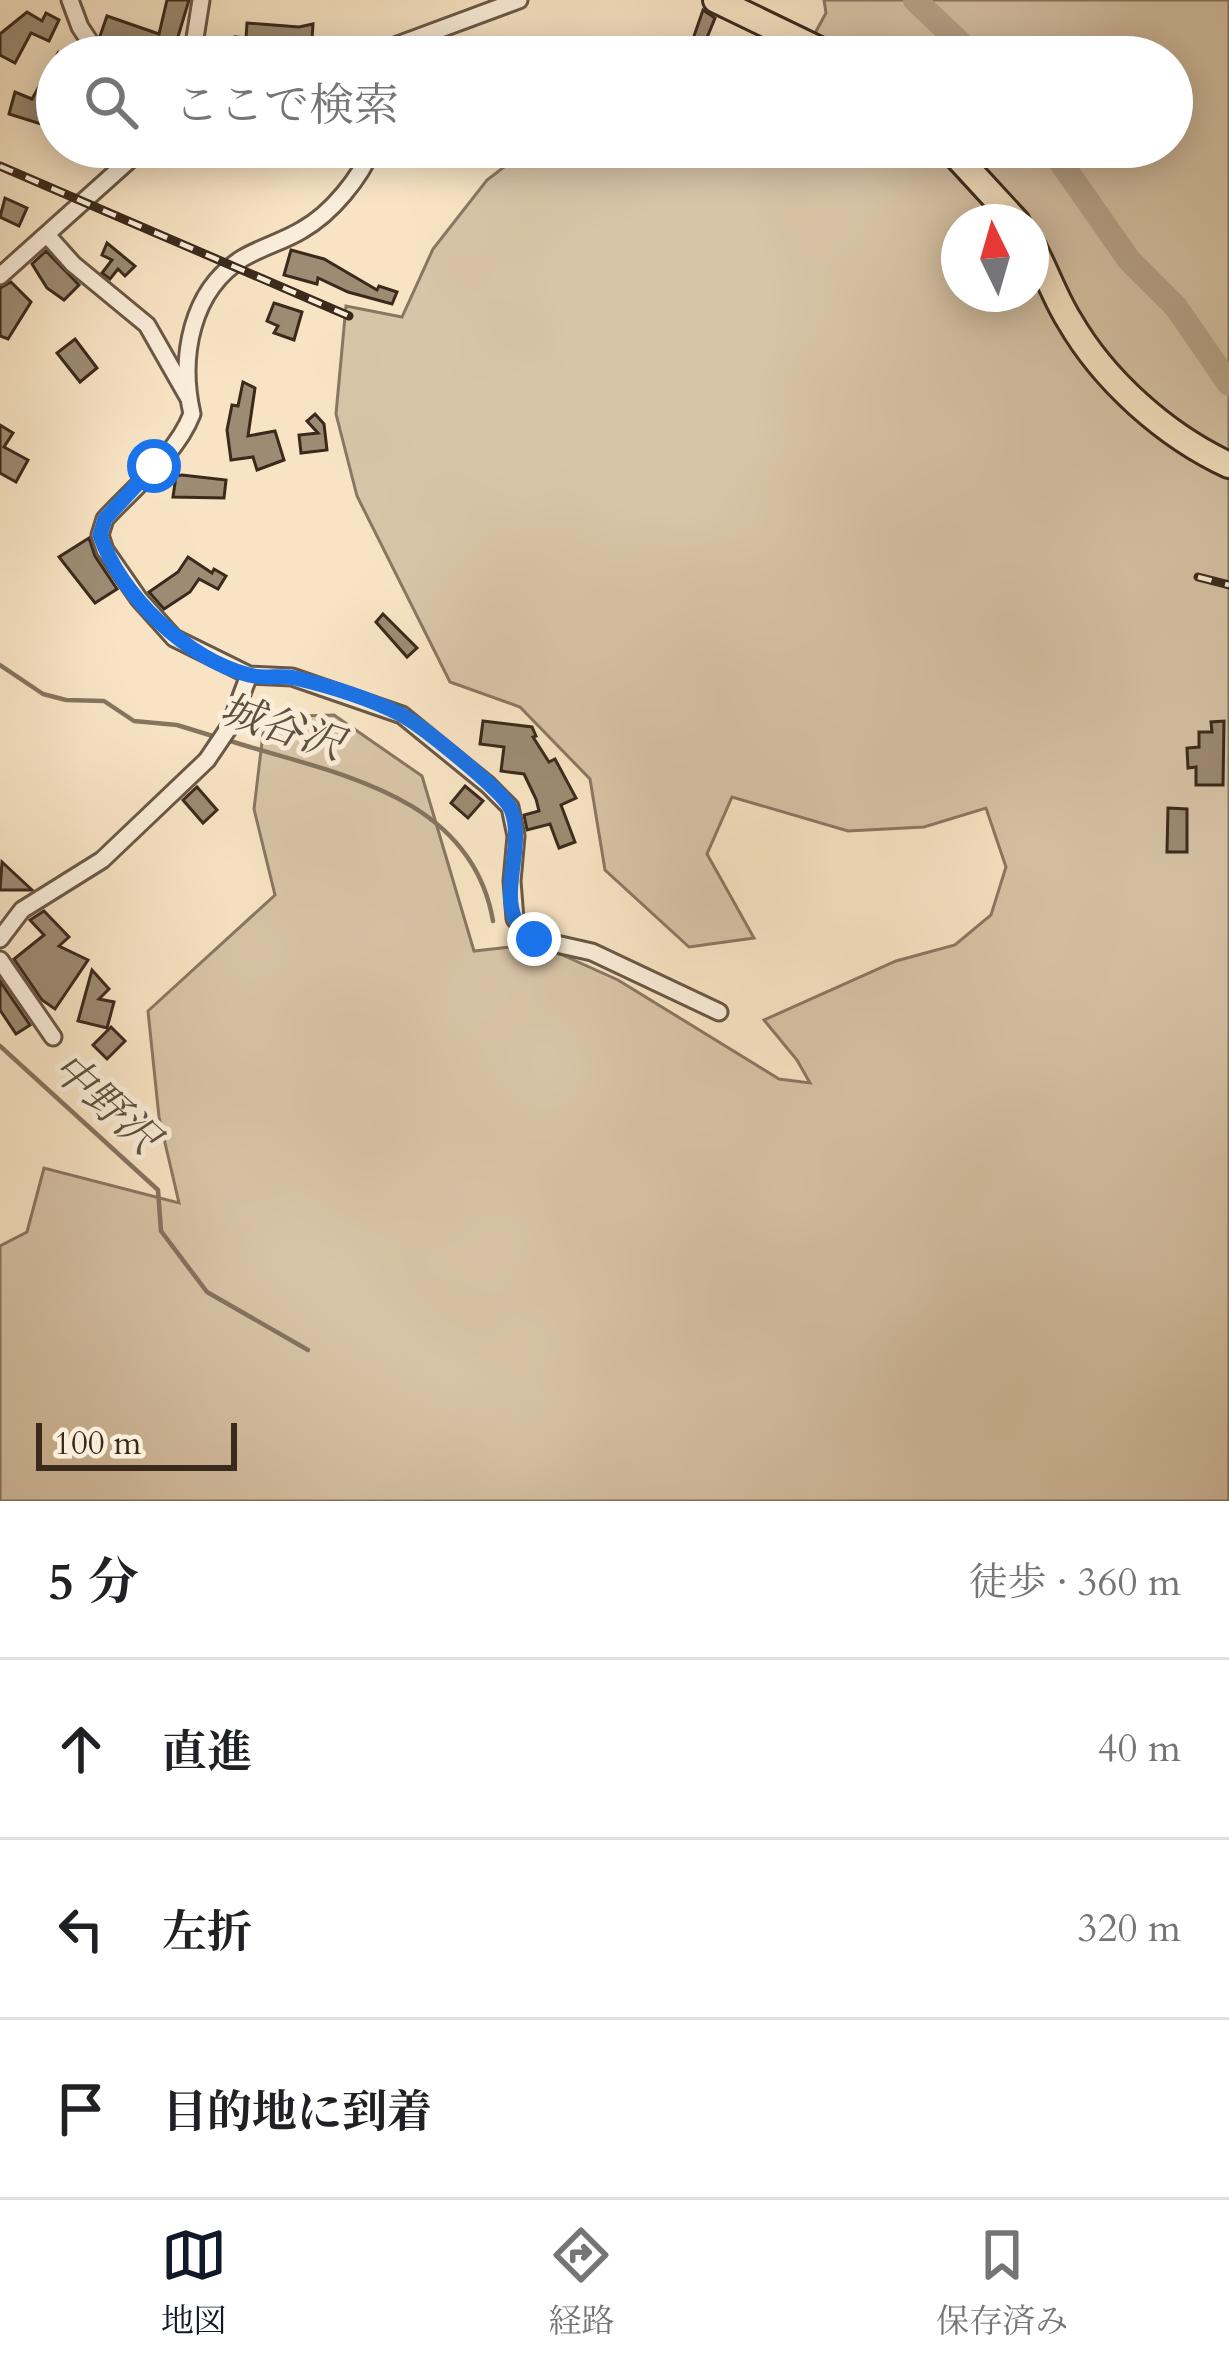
<!DOCTYPE html>
<html lang="ja">
<meta charset="utf-8">
<style>
:root{--surface:#fff;--page:#f6f6f6;--text:#202124;--muted:#757577;--line:#e0e0e0;--accent:#111827}
body{margin:0;font-family:Cardo,"Noto Serif JP",serif;background:var(--page);color:var(--text)}
.compass{position:absolute;left:941px;top:204px;width:108px;height:108px;border-radius:50%;background:var(--surface);box-shadow:0 6px 30px #0003;rotate:355deg}
.scale{position:absolute;left:36px;bottom:30px;width:201px;box-sizing:border-box;padding-left:12px;border:6px solid #3b2a1c;border-top:0;font-size:33px;line-height:42px;white-space:nowrap;color:#3b2a1c;-webkit-text-stroke:9px #faedd9;paint-order:stroke}
.stop{position:absolute;width:36px;height:36px;margin:-27px;border:9px solid #1a73e8;border-radius:50%;background:#fff}
.stop.end{background:#1a73e8;border-color:#fff;box-shadow:0 3px 12px #0008}
.list{margin:0;padding:0;list-style:none}
h2{display:flex;justify-content:space-between;align-items:center;height:156px;margin:0;padding:0 48px;font-size:51px}
h2 small{font-size:39px;font-weight:400;color:var(--muted)}
.list li{display:grid;grid-template-columns:78px 1fr auto;gap:36px;align-items:center;box-sizing:border-box;height:180px;padding:0 48px;border-top:3px solid var(--line)}
.list b{display:block;font-size:45px;white-space:nowrap}
.list em{font-size:39px;font-style:normal;color:var(--muted)}
.icon{flex:none;width:66px;height:66px;fill:none;stroke:currentColor;stroke-width:2;stroke-linecap:round;stroke-linejoin:round}
.map{position:relative;flex:none;width:1229px;height:1501px;overflow:hidden}
.search{position:absolute;background:var(--surface);box-shadow:0 6px 30px #0003;left:36px;right:36px;top:36px;height:132px;display:flex;align-items:center;gap:30px;box-sizing:border-box;padding:0 42px;border-radius:66px;color:var(--muted);font-size:45px}
.sheet{height:696px;background:var(--surface)}
nav{display:flex;justify-content:space-around;align-items:center;box-sizing:border-box;height:168px;border-top:3px solid var(--line);background:var(--surface);font-size:33px;color:var(--muted)}
nav a{display:grid;justify-items:center;gap:6px}
nav .on{color:var(--accent)}
.map>svg:first-child{display:block}
</style>
<div class="map">
<svg width="1229" height="1501" viewBox="0 0 1229 1501">
<rect width="100%" height="100%" fill="#f8e4c4"/>
<filter id="stains"><feTurbulence type="fractalNoise" baseFrequency=".00167" numOctaves="4"/><feColorMatrix values="0 0 0 0 .2 0 0 0 0 .09 0 0 0 0 .02 0 0 0 .5 -.17"/></filter>
<radialGradient id="worn" r=".72"><stop offset=".6" stop-color="#630" stop-opacity="0"/><stop offset="1" stop-color="#630" stop-opacity=".3"/></radialGradient>
<path fill="#d8c4a7" stroke="#8a7762" stroke-width="3" fill-rule="evenodd" d="M824 0H1229V1501H0V1246L27 1232 44 1168 179 1203 159 1117 148 1011 275 895 254 809 265 717 334 715 422 776 474 951 538 944 618 980 779 1079 810 1083 797 1060 764 1020 896 961 955 945 991 915 1006 867 986 808 924 827 848 831 732 797 707 854 754 938 689 947 605 870 590 779 520 707 450 682 357 496 336 414 346 306 402 317 433 249 487 180 530 147H1172V57H802L826 13ZM959 222H1031V294H959Z"/>
<g fill="none" stroke-linecap="round" stroke-linejoin="round">
<g stroke="#86745f" stroke-width="4.5">
<path d="M0 665 43 694 66 700 104 701 134 721 177 725 216 737"/>
<path d="M227 740C330 773 471 792 493 921"/>
<path d="M0 1046 158 1190 161 1231 207 1292 308 1350"/>
</g>
<g stroke="#b8a58b" stroke-width="24">
<path d="M915 0 975 57"/>
<path d="M1050 147 1129 260 1176 307 1229 384"/>
</g>
</g>
<g fill="#9d8b73" stroke="#3b2a1c" stroke-width="3">
<path d="M167 0H189L177 40 182 42 180 57H153L136 52 132 57H112L100 36 107 16 159 34Z"/>
<path d="M703 10 715 18 699 57 694 36Z"/>
<path d="M27 12 42 21 46 13 59 20 49 41 31 33 15 63 0 55V34Z"/>
<path d="M247 23 299 27 313 24 311 55 257 51 256 57H233L235 37 246 38Z"/>
<path d="M57 55V129L9 114 15 92 32 99Z"/>
<path d="M5 198 27 208 19 226 0 217Z"/>
<path d="M107 243 135 266 125 276 118 269 110 279 102 273 112 260 102 255Z"/>
<path d="M291 250 324 259 377 290 379 286 397 292 392 304 348 292 318 278 317 284 284 275Z"/>
<path d="M46 251 79 285 64 300 47 288 32 264Z"/>
<path d="M11 282 31 302 8 339 0 336V288Z"/>
<path d="M274 303 302 312 294 340 274 333 278 326 267 321Z"/>
<path d="M75 339 97 368 80 382 57 353Z"/>
<path d="M243 382 255 388 248 436 275 431 284 460 257 470 253 457 231 460 227 430 232 405 238 406Z"/>
<path d="M315 414 324 424 327 450 301 453 299 435 318 433 307 421Z"/>
<path d="M0 425 13 433 4 447 28 460 16 482 0 473Z"/>
<path d="M182 475 226 480 224 498 173 497 176 476Z"/>
<path d="M89 538 95 556 117 589 95 603 59 557Z"/>
<path d="M188 557 212 573 214 569 226 576 218 589 199 579 190 592 164 609 149 592 178 572Z"/>
<path d="M383 614 417 648 407 657 376 622Z"/>
<path d="M483 721 532 727 536 736 533 737 549 762 555 759 576 798 561 805 575 842 559 848 550 824 527 830 524 815 539 811 536 799 524 774 501 771 504 747 480 744Z"/>
<path d="M1224 721 1223 785H1196V767L1188 768 1187 748 1199 747V732H1212L1211 722Z"/>
<path d="M465 786 483 801 468 818 451 803Z"/>
<path d="M197 787 217 810 203 823 183 800Z"/>
<path d="M1168 808 1187 809V852H1167Z"/>
<path d="M2 862 32 890H0Z"/>
<path d="M44 911 69 937 59 946 88 960 55 1009 42 1000 14 959 44 935 30 920Z"/>
<path d="M92 970 109 989 99 999 114 1002 107 1028 78 1021Z"/>
<path d="M0 981 30 1025 16 1034 0 1010Z"/>
<path d="M111 1027 125 1041 107 1059 93 1045Z"/>
</g>
<g fill="none" stroke-linecap="round" stroke-linejoin="round">
<g stroke="#6a5846" stroke-width="21">
<g id="minor">
<path d="M70 0 80 27 100 57"/>
<path d="M192 57 201 0"/>
<path d="M365 57 519 0"/>
<path d="M373 147C360 178 332 213 302 230 284 241 262 247 243 258 191 290 179 357 192 414 176 455 134 487 105 519L100 535 105 550 139 599 174 638 249 675 292 677 402 715 488 785 510 807 516 836 512 881 515 919 534 939 592 952 719 1012"/>
<path d="M48 236 73 264 147 325 188 397"/>
<path d="M0 276 144 147"/>
<path d="M0 939 22 910 102 860 207 760 230 726 249 675"/>
<path d="M0 960 53 1037"/>
</g>
</g>
<g stroke="#3b2a1c" stroke-width="30">
<g id="trunk">
<path d="M716 0 834 57"/>
<path d="M948 147 1017 222"/>
<path d="M1031 243C1045 268 1054 296 1069 320 1104 381 1166 436 1229 465"/>
</g>
</g>
<use href="#minor" stroke="#faedd9" stroke-width="15"/>
<use href="#trunk" stroke="#f8e4c4" stroke-width="24"/>
<g stroke="#3b2a1c" stroke-width="9">
<g id="rail">
<path d="M0 166 349 316"/>
<path d="M1198 577 1229 585"/>
</g>
</g>
<use href="#rail" stroke="#faedd9" stroke-width="4.5" stroke-dasharray="14" stroke-linecap="butt"/>
</g>
<g fill="none" stroke-linecap="round" stroke-linejoin="round">
<path stroke="#1a73e8" stroke-width="15" d="M154 466 105 519 100 535C120 595 187 659 249 675 264 679 280 675 295 678 329 686 368 698 400 714 421 725 502 790 511 809 525 843 501 888 515 919 518 926 529 934 534 939"/>
</g>
<g text-anchor="middle" stroke-width="10" stroke-linejoin="round" paint-order="stroke">
<g font-size="42" font-style="italic" fill="#604f3d" stroke="#faedd9">
<text transform="translate(282 726) rotate(18)" y="15">城谷沢</text>
<text transform="translate(106 1102) rotate(42)" y="15">中野沢</text>
</g>
</g>
<rect width="100%" height="100%" filter="url(#stains)"/>
<rect width="100%" height="100%" fill="url(#worn)"/>
</svg>
<svg class="compass" viewBox="-18 -18 36 36"><path d="M0-13l5 13h-10z" fill="#e53935"/><path d="M0 13l5-13h-10z" fill="#757577"/></svg>
<div class="scale">100 m</div>
<div class="stop" style="left:154px;top:466px"></div>
<div class="stop end" style="left:534px;top:939px"></div>
<div class="search"><svg class="icon" aria-label="search" viewBox="0 0 24 24"><circle cx="10" cy="10" r="6"/><path d="M15 15l6 6"/></svg>ここで検索</div>
</div>
<section class="sheet">
<h2>5 分<small>徒歩 · 360 m</small></h2>
<ul class="list">
<li><svg class="icon" aria-label="ahead" viewBox="0 0 24 24"><path d="M12 20V5M6 11l6-6 6 6"/></svg><div><b>直進</b></div><em>40 m</em></li>
<li><svg class="icon" aria-label="left" viewBox="0 0 24 24"><path d="M17 20v-9H6M10 6l-5 5 5 5"/></svg><div><b>左折</b></div><em>320 m</em></li>
<li><svg class="icon" aria-label="arrive" viewBox="0 0 24 24"><path d="M6 21V4h12l-3 4 3 4H6"/></svg><div><b>目的地に到着</b></div></li>
</ul>
</section>
<nav>
<a class="on"><svg class="icon" aria-label="map" viewBox="0 0 24 24"><path d="M3 6l6-2 6 2 6-2v14l-6 2-6-2-6 2zM9 4v14M15 6v14"/></svg>地図</a>
<a><svg class="icon" aria-label="directions" viewBox="0 0 24 24"><path d="M12 3l9 9-9 9-9-9zM9 14v-3h6M13 9l2 2-2 2"/></svg>経路</a>
<a><svg class="icon" aria-label="saved" viewBox="0 0 24 24"><path d="M7 4h10v16l-5-4-5 4z"/></svg>保存済み</a>
</nav>
